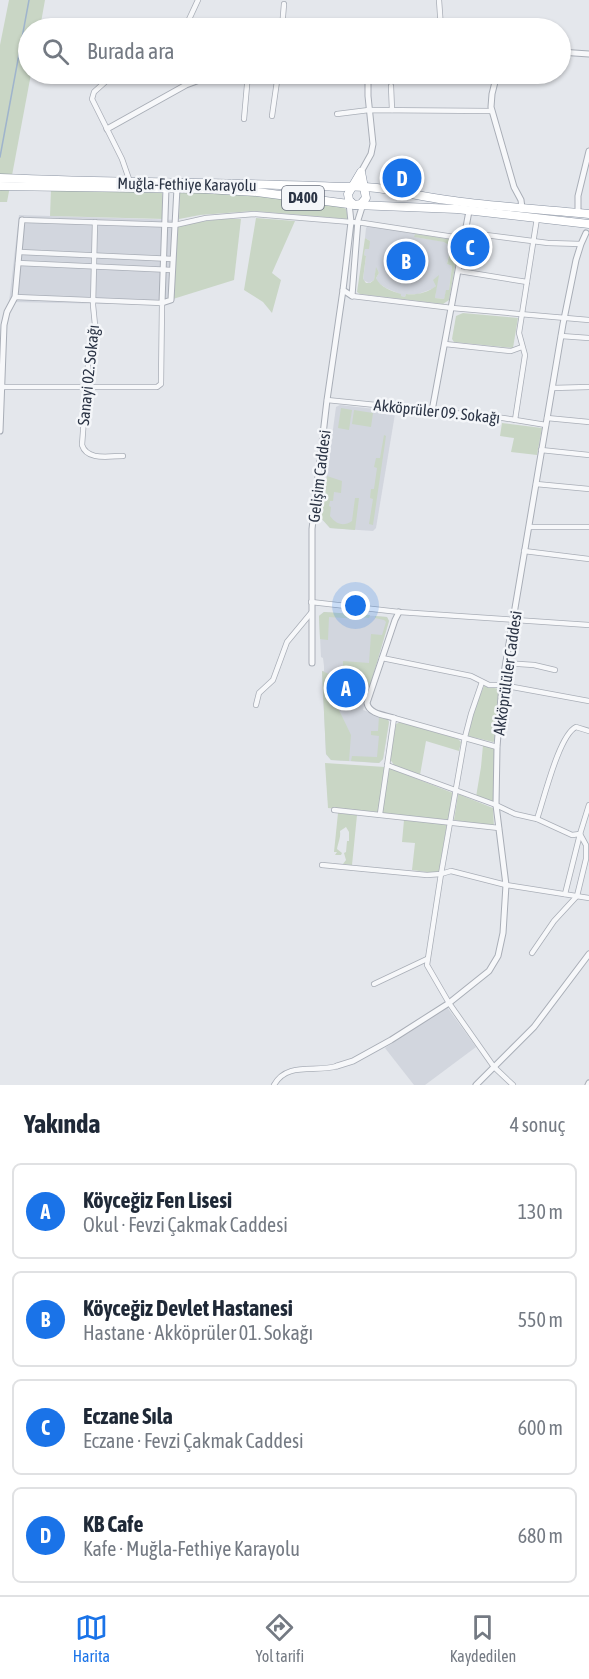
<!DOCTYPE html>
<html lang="tr">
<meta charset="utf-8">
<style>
:root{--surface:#fff;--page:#f2f2f3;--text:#1f2937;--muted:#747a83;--line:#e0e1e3;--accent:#1a73e8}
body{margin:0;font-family:"Asap Condensed",sans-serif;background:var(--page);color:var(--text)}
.you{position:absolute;left:356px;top:606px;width:21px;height:21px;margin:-15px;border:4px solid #fff;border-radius:50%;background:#1a73e8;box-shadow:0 0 0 9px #1a73e833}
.badge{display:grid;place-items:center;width:39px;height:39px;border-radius:50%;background:var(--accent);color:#fff;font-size:20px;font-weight:700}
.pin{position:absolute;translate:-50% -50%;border:3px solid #fff;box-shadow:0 2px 6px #0006}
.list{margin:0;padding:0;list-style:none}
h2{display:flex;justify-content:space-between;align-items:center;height:78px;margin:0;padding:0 24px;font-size:26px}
h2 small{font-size:20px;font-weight:400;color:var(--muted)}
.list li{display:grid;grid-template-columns:39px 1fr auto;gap:18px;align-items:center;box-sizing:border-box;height:96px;margin:0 12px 12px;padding:0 12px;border:2px solid var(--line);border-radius:9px}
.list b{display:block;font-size:22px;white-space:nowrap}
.list p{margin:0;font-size:20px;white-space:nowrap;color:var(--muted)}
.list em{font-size:20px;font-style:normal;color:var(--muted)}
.icon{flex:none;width:33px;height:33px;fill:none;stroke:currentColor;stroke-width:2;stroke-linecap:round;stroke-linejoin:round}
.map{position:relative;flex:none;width:589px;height:1085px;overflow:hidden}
.search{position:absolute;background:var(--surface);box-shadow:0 2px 4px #0004;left:18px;right:18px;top:18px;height:66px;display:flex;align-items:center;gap:15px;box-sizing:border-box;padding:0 21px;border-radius:33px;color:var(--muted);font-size:22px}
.sheet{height:510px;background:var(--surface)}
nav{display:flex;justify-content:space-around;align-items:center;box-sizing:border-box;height:84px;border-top:2px solid var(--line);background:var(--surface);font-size:16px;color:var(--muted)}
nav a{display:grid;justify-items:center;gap:3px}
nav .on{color:var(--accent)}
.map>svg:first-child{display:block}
</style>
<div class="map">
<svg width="589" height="1085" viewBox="0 0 589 1085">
<rect width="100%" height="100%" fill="#e4e7ec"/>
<g fill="#d2d6de">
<path d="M19 215 178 220 173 299 171 302 165 305 9 302Z"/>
<path d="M368 226 415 234V237L447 242 450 248 447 264 452 266 449 290 446 292 444 299 435 298 438 275 436 286 432 289 418 294H406L405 297 400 296V294L386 288 377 282 376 278 379 273 376 269 374 280 369 283 363 280 366 256 364 255 365 248 370 241 365 238 366 228Z"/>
<path d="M340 405 392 411 395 414 376 528 373 531 330 528 321 518 336 407Z"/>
<path d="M324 612 387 617 389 621 363 710 387 718 389 722 383 759 379 763 331 760 326 754 322 671H324V666L323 658 321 657 319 616Z"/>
<path d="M447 1007 476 1047 425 1085H414L385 1048Z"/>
</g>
<g fill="#c9d6c5">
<path d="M9 0H45L40 28H28V74H31L7 202H0V45Z"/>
<path d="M51 189 162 191 164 219 50 216Z"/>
<path d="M180 192 243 194 340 206 346 209 348 219 253 211 200 215 179 219Z"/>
<path d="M256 218 295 221 272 273 281 280 272 313 263 302 244 290Z"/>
<path d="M221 219H241L234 280 173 299 178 225Z"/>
<path d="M415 234 455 240 459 245 449 300 443 304 360 294 357 292 365 238 370 241 369 249H365L364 255 366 256 363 279 366 283H370L374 280 376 267 379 273 376 278C380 287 391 291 401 294V296L405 297 406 294C417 295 427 293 436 286L433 280 439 275 435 298 444 299 446 290H449L452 266 447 264 450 251 449 245 444 242 414 237Z"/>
<path d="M463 313 518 318 513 348 454 342 452 339 456 316Z"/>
<path d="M341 408 352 410 349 430 338 428Z"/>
<path d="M354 410 373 413 371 427 352 424Z"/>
<path d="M502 423 542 428 537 455 511 452 514 438 500 436Z"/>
<path d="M384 435 386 436 373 525 369 524 373 499 370 498 371 489H374L377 468 374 467 376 458H380Z"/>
<path d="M327 476 342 481 341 493 334 492 333 501H330L329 506 331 507 330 516C336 524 343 527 352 521L355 498H359L355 530 330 528 321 518Z"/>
<path d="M324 612 370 615 369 618 358 617V619L329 617 328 640 320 639 319 616Z"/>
<path d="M375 616 387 617 389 621 370 686 343 677V661L369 663 371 634 382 635 386 622 384 620 375 618Z"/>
<path d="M322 671 338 678 339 710 351 735 349 761 331 760 326 754Z"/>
<path d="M484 686 499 689 496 740 493 742 468 736 475 708Z"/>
<path d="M379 716 387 718 389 722 383 759 379 763 351 761 352 756 377 757 379 736 371 735V731H378Z"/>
<path d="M400 722 458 739 461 742 459 751 426 741 420 775 394 765 390 759 396 724Z"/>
<path d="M483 745 495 748 493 802 476 797 481 767Z"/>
<path d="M325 763 385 767 378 812 328 808Z"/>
<path d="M389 768 453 793 448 820 382 813Z"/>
<path d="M458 794 493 808 494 827 454 820Z"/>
<path d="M338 813 357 815 352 865 343 864 346 860 344 853 346 852 347 841H349V832L346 827 340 831C341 837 338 843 337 849L342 853 341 855H335L337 852H334Z"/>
<path d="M404 820 447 824 439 871 434 873 412 870 415 843 402 842Z"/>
</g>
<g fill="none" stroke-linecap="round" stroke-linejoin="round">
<path stroke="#9fb4cc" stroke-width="1.5" d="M0 157 29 0"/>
<g stroke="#a9aeb7" stroke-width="6">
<g id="minor">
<path d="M439 0 441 28"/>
<path d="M185 28 198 0"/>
<path d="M253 28 254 21"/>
<path d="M282 28 284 4"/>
<path d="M114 74 94 92 92 99 122 159 130 182"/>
<path d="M391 86 392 110"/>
<path d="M337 114 369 110 492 111"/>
<path d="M272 116 278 74"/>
<path d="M244 119 248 74"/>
<path d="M22 220 175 225 206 218 254 214 363 223 454 237 478 234 548 243 581 244"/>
<path d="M95 222 93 305 95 325 88 365 82 445C87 461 109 456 123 456"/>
<path d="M20 252 173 259"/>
<path d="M18 263 172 270"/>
<path d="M459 271 527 282"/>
<path d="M352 296 452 308 589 320"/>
<path d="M561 336 589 338"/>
<path d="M445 344 511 351 522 347"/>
<path d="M2 387H157L161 384 162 303 15 297"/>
<path d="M552 388 589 387"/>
<path d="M327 400 503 418 546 425"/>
<path d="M547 418 589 422"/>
<path d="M515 420 525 355 519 333 537 218"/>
<path d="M541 450 589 455"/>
<path d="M536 484 589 489"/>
<path d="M529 527H589"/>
<path d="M524 551 589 559"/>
<path d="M311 602 399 612 589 625"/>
<path d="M382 658 471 676 489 685H502L589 701"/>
<path d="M506 663 534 665 555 670"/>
<path d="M482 682 471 714 465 737 441 874 427 965 449 1003 494 1067 513 1085"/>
<path d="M256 705 259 693 273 680 287 642 311 613"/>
<path d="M387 765 496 805 515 814 537 819 572 835 580 834"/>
<path d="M334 810 499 828"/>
<path d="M380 814 394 718 497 747"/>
<path d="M537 819C544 799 559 735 576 727L589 731"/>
<path d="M322 865 427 875 441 874 451 871 506 885 589 898"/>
<path d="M565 894 580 834 589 805"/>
<path d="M532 953 554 921 577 896 586 859V845L580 834"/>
<path d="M374 984 427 959"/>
<path d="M274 1085C287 1061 316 1073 337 1066"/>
</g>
</g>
<g stroke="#a9aeb7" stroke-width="7">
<g id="tertiary">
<path d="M560 52 589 54"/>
<path d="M497 74 492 94 491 107 514 187 521 200 522 208"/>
<path d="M107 129 186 85 205 78 235 74"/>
<path d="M361 172 371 154 373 144 368 96V74"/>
<path d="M166 188 162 303 171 300 177 188"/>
<path d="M349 203 351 222 343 290 352 296 358 220 363 204"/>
<path d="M578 213V196L589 151"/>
<path d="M432 411 469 211"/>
<path d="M0 431 4 325 7 312 15 297 22 220"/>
<path d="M312 663V529L327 400 343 290"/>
<path d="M394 718C384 715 369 714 367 703L395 620 399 612"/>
<path d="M337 1066 353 1061 391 1040 449 1003 489 971 498 956 503 933 506 885 496 805 497 747 502 685 563 324 576 260 581 244 586 233"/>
<path d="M476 1085 534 1027 589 954"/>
<path d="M588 1085 589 1083"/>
</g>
</g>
<g stroke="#8b94a3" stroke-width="9">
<g id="trunk">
<path d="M361 172 366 198 361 204 354 205 349 200 348 194Z"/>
<path d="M0 178C114 183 228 182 343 187 377 184 413 196 447 200 494 207 542 209 589 214"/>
<path d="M0 186 205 189 257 192 356 205 457 209 589 224"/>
</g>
</g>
<use href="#minor" stroke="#f7f8fa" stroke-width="4.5"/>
<use href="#tertiary" stroke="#f7f8fa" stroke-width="5"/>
<use href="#trunk" stroke="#fff" stroke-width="8"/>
</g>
<g text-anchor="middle" stroke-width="5" stroke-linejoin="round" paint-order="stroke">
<rect fill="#f4f6f9" stroke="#676e7b" stroke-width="1.5" x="282" y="186" width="42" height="24" rx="4.5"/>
<g font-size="15" font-weight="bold" fill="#2b3445">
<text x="303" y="203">D400</text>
</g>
<g font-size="16" fill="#2b3445" stroke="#f4f6f9">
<text transform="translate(187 184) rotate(1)" y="6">Muğla-Fethiye Karayolu</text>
<text transform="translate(88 375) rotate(-84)" y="6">Sanayi 02. Sokağı</text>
<text transform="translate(437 411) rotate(6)" y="6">Akköprüler 09. Sokağı</text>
<text transform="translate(319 476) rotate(-83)" y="6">Gelişim Caddesi</text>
<text transform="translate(507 673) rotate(-82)" y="6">Akköprülüler Caddesi</text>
</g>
</g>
</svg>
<div class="you"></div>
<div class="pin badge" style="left:346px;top:688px">A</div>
<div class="pin badge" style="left:406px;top:261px">B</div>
<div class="pin badge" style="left:470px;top:247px">C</div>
<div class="pin badge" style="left:402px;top:178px">D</div>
<div class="search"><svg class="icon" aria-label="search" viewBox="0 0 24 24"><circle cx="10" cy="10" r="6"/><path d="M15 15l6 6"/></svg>Burada ara</div>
</div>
<section class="sheet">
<h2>Yakında<small>4 sonuç</small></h2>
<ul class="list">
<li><span class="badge">A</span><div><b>Köyceğiz Fen Lisesi</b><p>Okul · Fevzi Çakmak Caddesi</p></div><em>130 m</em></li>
<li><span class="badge">B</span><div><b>Köyceğiz Devlet Hastanesi</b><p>Hastane · Akköprüler 01. Sokağı</p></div><em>550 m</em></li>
<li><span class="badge">C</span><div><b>Eczane Sıla</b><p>Eczane · Fevzi Çakmak Caddesi</p></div><em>600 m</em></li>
<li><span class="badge">D</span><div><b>KB Cafe</b><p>Kafe · Muğla-Fethiye Karayolu</p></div><em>680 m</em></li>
</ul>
</section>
<nav>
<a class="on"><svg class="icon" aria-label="map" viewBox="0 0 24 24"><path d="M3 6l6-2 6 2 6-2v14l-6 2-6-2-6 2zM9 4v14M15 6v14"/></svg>Harita</a>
<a><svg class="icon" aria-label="directions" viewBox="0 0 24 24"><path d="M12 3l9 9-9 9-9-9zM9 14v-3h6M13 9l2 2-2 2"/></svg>Yol tarifi</a>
<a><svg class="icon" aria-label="saved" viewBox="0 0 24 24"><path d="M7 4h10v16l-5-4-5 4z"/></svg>Kaydedilen</a>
</nav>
